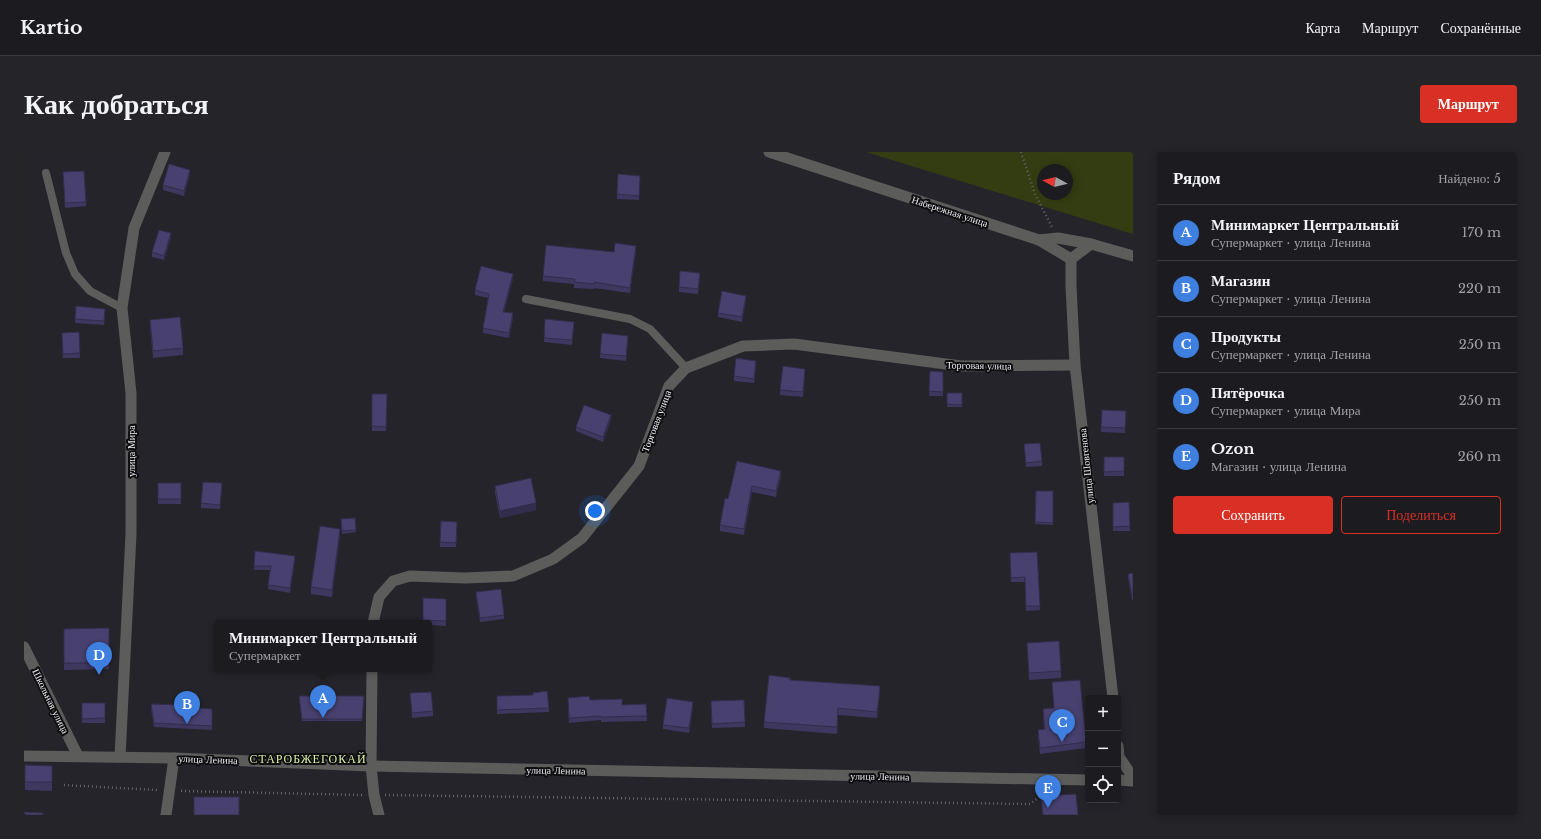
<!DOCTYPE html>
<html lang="ru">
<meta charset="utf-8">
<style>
:root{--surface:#1c1b20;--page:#252429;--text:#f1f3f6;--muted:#a0a1a5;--line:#3a393e;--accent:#d93025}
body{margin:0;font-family:"Libre Baskerville",serif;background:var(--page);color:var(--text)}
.controls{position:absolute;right:12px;bottom:12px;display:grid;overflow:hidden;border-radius:4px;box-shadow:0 2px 10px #0003}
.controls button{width:36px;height:36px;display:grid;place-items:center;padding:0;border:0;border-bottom:1px solid var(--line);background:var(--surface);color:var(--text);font:20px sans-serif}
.compass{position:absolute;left:1013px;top:12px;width:36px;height:36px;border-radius:50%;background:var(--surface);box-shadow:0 2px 10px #0003;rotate:278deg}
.you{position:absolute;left:571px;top:359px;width:14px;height:14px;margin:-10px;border:3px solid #fff;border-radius:50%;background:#1a73e8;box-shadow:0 0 0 6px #1a73e833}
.badge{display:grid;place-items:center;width:26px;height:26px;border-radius:50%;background:var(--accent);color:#fff;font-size:13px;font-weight:700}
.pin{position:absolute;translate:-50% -33px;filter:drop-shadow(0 1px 2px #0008)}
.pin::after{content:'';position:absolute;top:21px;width:14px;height:12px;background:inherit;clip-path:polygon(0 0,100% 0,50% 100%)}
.popup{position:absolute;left:190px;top:468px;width:218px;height:52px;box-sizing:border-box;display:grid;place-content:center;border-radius:4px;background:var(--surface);filter:drop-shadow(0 1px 3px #0005);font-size:13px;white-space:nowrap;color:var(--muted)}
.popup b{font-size:15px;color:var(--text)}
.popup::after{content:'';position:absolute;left:50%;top:100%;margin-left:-8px;border:8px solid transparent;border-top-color:var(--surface)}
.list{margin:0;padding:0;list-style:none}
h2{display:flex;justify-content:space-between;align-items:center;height:52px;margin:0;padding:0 16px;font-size:17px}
h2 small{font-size:13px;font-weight:400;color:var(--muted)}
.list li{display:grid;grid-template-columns:26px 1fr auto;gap:12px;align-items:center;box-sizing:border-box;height:56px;padding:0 16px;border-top:1px solid var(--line)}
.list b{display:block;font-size:15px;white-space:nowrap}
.list p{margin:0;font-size:13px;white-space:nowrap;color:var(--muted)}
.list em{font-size:13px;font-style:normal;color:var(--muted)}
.actions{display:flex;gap:8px;padding:12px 16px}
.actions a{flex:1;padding:9px 0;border:1px solid var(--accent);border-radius:4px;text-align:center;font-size:14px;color:var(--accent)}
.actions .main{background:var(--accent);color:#fff}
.icon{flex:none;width:22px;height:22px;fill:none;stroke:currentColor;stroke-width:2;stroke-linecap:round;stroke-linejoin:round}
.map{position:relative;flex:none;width:1109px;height:663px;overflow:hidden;border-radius:4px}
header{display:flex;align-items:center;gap:24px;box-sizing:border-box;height:56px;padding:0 20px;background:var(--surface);border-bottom:1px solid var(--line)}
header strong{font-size:19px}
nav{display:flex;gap:22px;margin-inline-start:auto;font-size:14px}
.intro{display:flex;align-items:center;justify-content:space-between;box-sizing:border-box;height:96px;padding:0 24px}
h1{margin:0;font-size:28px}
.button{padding:10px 18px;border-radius:4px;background:var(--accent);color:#fff;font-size:14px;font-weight:700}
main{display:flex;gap:24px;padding:0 24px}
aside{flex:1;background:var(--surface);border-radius:4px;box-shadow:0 2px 10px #0003}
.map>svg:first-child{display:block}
</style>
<header>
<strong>Kartio</strong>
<nav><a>Карта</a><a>Маршрут</a><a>Сохранённые</a></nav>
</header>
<div class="intro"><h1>Как добраться</h1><a class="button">Маршрут</a></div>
<main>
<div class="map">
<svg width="1109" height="663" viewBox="0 0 1109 663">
<rect width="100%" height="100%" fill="#25242b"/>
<path fill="#343d12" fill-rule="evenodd" d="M842 0H1109V82ZM1019 18H1043V42H1019Z"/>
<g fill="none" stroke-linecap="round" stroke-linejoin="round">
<g stroke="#65646a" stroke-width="2.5" stroke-dasharray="1 3" stroke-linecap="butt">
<path d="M997 0 1011 42 1028 75"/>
<path d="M40 633 134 638"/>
<path d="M157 639 338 643"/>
<path d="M361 643 1006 652 1022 640"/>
</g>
<g stroke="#5c5d5a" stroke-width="8">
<path d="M22 21 42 101 51 122 66 139 98 156"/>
<path d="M502 147 606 167 626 177 662 216"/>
</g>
<g stroke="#5c5d5a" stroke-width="11">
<path d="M745 0 1015 88 1034 86 1067 92 1109 104"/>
<path d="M1015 88 1047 107"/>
<path d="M1067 92 1047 107V134L1051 213 1089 546"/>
<path d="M349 471 355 445 369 429 386 424 441 426 489 424 529 407 558 386 615 314 645 234 662 216 719 194 770 192 937 214 1051 213"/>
<path d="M0 495 54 604"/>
<path d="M348 517 347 614 350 643 355 663"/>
<path d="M1094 594 1095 605 1109 625"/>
<path d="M96 605 107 382V241L98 156 110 76 141 0"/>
<path d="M142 663 150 606"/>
</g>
<g stroke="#5c5d5a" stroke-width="11">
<path d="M0 604 150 606 347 614 1064 628"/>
<path d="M1094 628 1109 629"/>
</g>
</g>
<g fill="#3e375f">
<path d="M39 20 62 50V54L41 56Z"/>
<path d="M166 22 160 44 139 38V33Z"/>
<path d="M616 28 615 48 593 47V42Z"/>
<path d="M147 86 140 108 128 105V100Z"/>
<path d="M612 99 606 141 570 136V137L550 136V132L519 129V124L590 100Z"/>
<path d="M676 125 674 142 655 140V135Z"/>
<path d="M489 127 480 160 489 166 485 186 459 181V176L464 146 451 143V138Z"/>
<path d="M722 148 718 170 694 165V161Z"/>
<path d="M81 161 80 173 51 171V167Z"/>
<path d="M126 168 159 196V203L129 206 126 175Z"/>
<path d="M550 175 548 193 520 190V186Z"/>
<path d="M55 180 56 206H39L38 185Z"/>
<path d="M604 189 602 209 576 206V202Z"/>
<path d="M732 213 730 231 710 229V224Z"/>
<path d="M906 219 919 220V244H905Z"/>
<path d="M781 221 779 245 756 243V238Z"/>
<rect x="923" y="241" width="15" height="14"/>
<path d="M348 242H363L362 279H348Z"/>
<path d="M1078 258 1102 259 1101 281 1077 280Z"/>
<path d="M587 268 579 290 552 279V275Z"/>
<path d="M1000 292 1018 309V314L1002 315Z"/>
<rect x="1080" y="305" width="20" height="19"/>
<path d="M713 309 757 325 752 345 728 340 720 383 696 379V373L704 347Z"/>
<rect x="134" y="331" width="23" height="21"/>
<path d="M471 334 512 358 476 366 471 341Z"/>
<path d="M198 336 196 357 177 356V351Z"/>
<path d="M1012 339H1029V373L1011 372Z"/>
<path d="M1105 350 1106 379H1089V351Z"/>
<path d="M317 370 332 378V380L318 382Z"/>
<path d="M433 370 432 395H416V390Z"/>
<path d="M316 384 308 445 287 442V435Z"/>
<path d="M231 399 271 408 266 441 244 437 246 418H230Z"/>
<path d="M1013 400 1016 458 1002 459 1001 430H987L986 401Z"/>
<path d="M1109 421V448H1108L1104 426V422Z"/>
<path d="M452 440 480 463V467L456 470 452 445Z"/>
<path d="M399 446 422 447V474L405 473V471H399Z"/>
<path d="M85 476V517L40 518V477Z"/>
<path d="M1003 491 1037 519V526L1005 528Z"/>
<path d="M766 528 856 540 853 566 814 563 813 582 740 576V570Z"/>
<path d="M1028 530 1062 590V596L1016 602 1014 584V578L1020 577 1019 564V557L1030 556Z"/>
<path d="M386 541 409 559V564L388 566Z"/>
<path d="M340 544 338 569H278L275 546Z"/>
<path d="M473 544 525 556V560L473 562Z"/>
<path d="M544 546 566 548 598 553 622 552 623 569 577 570V568L545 571Z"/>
<path d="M720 548 721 575 688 576 687 549Z"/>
<rect x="58" y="551" width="23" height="20"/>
<path d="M127 552 173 556 188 557V578L130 575 127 557Z"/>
<path d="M669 555 665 581 639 577V573Z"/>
<path d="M28 614V639L1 638V630Z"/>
</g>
<g fill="#322d4d">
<path d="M166 18V22L160 44V39Z"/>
<path d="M147 81V86L140 108V104Z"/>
<path d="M612 94V99L606 141V136Z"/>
<path d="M489 122V127L479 164V160Z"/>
<path d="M722 144V148L718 170V165Z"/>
<path d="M489 161V166L485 186V181Z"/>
<path d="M587 263V268L579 290V285Z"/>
<path d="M757 319V325L752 345V339Z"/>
<path d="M728 334V340L720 383V377Z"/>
<path d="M512 351V358L476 366V359Z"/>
<path d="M316 377V384L308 445V438Z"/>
<path d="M271 404V408L266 441V436Z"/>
<path d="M856 534V540L853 566V560Z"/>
<path d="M669 550V555L665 581V576Z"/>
</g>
<g fill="#48406e" stroke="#322d4d">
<path d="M145 12 166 18 160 39 139 33Z"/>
<path d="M60 19 62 50 41 51 39 20Z"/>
<path d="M594 22 616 24 615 44 593 42Z"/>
<path d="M135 78 147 81 140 104 128 100Z"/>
<path d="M591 91 612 94 606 136 570 130V132L550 130 551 127 519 124 522 93 590 100Z"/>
<path d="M457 114 489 122 479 160 489 161 485 181 459 176 465 142 451 138Z"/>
<path d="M656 119 676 121 674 137 655 135Z"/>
<path d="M698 139 722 144 718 165 694 161Z"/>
<path d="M52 154 81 157 80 169 51 167Z"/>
<path d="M156 165 159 196 129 199 126 168Z"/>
<path d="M521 167 550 170 548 188 520 186Z"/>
<path d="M55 180 56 201 39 202 38 181Z"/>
<path d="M578 181 604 184 602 204 576 202Z"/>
<path d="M712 206 732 209 730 227 710 224Z"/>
<path d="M759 214 781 217 779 240 756 238Z"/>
<path d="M906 219 919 220V240L905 239Z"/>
<path d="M923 241H938V253L923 252Z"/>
<path d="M348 242H363L362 275 348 274Z"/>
<path d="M560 253 587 263 579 285 552 275Z"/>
<path d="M1078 258 1102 259 1101 276 1077 275Z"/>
<path d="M1016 291 1018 309 1002 311 1000 292Z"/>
<path d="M1080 305H1100V319L1080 320Z"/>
<path d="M713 309 757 319 752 339 728 334 720 377 696 373 701 346 704 347Z"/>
<path d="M507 326 512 351 476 359 471 334Z"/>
<path d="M179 330 198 331 196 353 177 351Z"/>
<rect x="134" y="331" width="23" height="16"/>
<path d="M1012 339H1029V371L1011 370Z"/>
<path d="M1105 350 1106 374 1089 375V351Z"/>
<path d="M331 366 332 378 318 379 317 367Z"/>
<path d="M417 369 433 370 432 391 416 390Z"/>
<path d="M296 374 316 377 308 438 287 435Z"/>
<path d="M231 399 271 404 266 436 244 433 247 414H230Z"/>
<path d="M1013 400 1016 454H1002L1001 425 987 426 986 401Z"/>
<path d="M1109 421V443H1108L1104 422Z"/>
<path d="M477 437 480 463 456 466 452 440Z"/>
<path d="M399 446 422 447V469L399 468Z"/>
<path d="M85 476V511H40V477Z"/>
<path d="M1035 489 1037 519 1005 521 1003 491Z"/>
<path d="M745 523 766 526V528L856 534 853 560 814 556 813 575 740 570Z"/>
<path d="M1056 528 1062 590 1016 596 1014 578 1021 577 1019 557 1030 556 1028 530Z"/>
<path d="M523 539 525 556 473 558V544L509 543V541Z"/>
<path d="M407 540 409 559 388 561 386 541Z"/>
<path d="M159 542H173V556L188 557V574L130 571 127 552 159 553Z"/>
<path d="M275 544H340L338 567H278Z"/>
<path d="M565 544 566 548 598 547V553L622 552 623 564 577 565V564L545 566 544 546Z"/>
<path d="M643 546 669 550 665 576 639 573Z"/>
<path d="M720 548 721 570 688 572 687 549Z"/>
<path d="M58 551H81V566L58 567Z"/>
<path d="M1 613 28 614V630H1Z"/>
<path d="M1052 642 1054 663H1019L1017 644Z"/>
<rect x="170" y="645" width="45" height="18"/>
<path d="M0 660 19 661V663H0Z"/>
</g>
<g text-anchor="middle" stroke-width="4" stroke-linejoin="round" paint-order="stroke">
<g font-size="10" fill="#ecebf0" stroke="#0e0e11">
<text transform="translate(926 59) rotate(18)" y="4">Набережная улица</text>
<text transform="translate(955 213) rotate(1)" y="4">Торговая улица</text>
<text transform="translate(632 269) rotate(-69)" y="4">Торговая улица</text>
<text transform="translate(107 299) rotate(-90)" y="4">улица Мира</text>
<text transform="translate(1062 314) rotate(-96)" y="4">улица Шовгенова</text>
<text transform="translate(27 549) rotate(64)" y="4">Школьная улица</text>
<text transform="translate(184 607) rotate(2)" y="4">улица Ленина</text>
<text transform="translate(532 618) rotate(1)" y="4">улица Ленина</text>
<text transform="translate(856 624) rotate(1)" y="4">улица Ленина</text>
</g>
<g font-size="12" letter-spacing="1" fill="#dbefa3" stroke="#0e0e11">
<text x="284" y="611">СТАРОБЖЕГОКАЙ</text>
</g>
</g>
</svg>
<div class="controls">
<button>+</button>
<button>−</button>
<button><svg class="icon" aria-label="locate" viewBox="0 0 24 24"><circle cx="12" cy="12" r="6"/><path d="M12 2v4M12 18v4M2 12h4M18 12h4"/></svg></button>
</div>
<svg class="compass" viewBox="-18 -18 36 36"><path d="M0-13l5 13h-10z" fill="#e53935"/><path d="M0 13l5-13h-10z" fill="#a0a1a5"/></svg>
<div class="you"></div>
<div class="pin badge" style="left:299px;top:566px;background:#3f7fe0">A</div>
<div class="popup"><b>Минимаркет Центральный</b>Супермаркет</div>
<div class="pin badge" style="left:163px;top:572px;background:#3f7fe0">B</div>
<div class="pin badge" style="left:1038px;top:590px;background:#3f7fe0">C</div>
<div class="pin badge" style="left:75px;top:523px;background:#3f7fe0">D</div>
<div class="pin badge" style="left:1024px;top:656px;background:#3f7fe0">E</div>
</div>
<aside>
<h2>Рядом<small>Найдено: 5</small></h2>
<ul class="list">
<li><span class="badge" style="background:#3f7fe0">A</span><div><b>Минимаркет Центральный</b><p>Супермаркет · улица Ленина</p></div><em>170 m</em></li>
<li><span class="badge" style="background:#3f7fe0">B</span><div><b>Магазин</b><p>Супермаркет · улица Ленина</p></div><em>220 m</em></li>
<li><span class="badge" style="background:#3f7fe0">C</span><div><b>Продукты</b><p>Супермаркет · улица Ленина</p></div><em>250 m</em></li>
<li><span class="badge" style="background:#3f7fe0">D</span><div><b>Пятёрочка</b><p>Супермаркет · улица Мира</p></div><em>250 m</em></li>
<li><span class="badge" style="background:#3f7fe0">E</span><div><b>Ozon</b><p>Магазин · улица Ленина</p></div><em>260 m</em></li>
</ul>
<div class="actions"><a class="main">Сохранить</a><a>Поделиться</a></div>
</aside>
</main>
